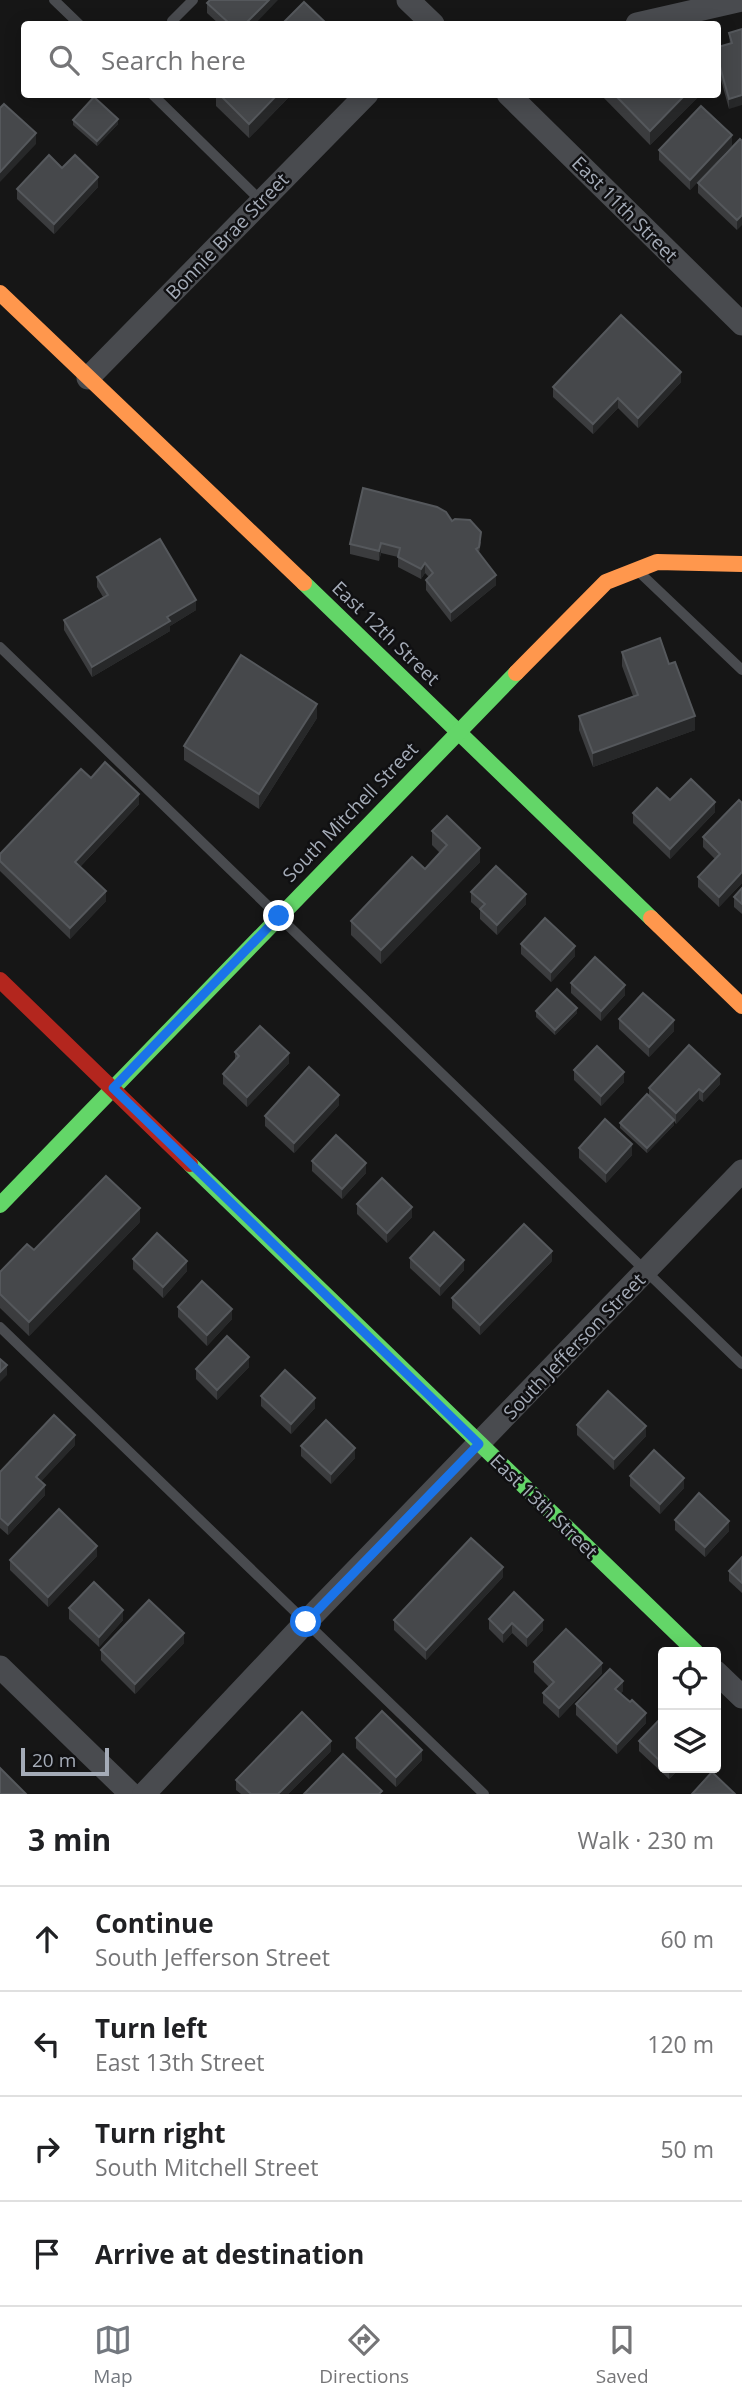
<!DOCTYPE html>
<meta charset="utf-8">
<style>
:root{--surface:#fff;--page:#f6f6f6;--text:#202124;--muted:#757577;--line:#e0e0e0;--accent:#73787f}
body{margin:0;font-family:"Open Sans",sans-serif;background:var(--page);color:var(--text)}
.controls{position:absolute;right:21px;bottom:21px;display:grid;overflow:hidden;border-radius:7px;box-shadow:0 4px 18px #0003}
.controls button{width:63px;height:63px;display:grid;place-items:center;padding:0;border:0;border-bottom:2px solid var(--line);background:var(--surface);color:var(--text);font:35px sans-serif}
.scale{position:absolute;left:21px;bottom:18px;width:88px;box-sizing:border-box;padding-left:7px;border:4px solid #a5acb8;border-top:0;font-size:19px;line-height:24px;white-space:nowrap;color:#a5acb8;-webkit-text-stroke:5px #101012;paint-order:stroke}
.stop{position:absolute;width:21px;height:21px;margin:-16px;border:5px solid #1a73e8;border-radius:50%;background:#fff}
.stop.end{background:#1a73e8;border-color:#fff;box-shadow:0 2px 7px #0008}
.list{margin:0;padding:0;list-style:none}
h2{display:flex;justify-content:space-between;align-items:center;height:91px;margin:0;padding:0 28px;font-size:30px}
h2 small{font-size:23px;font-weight:400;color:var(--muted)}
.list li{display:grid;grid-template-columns:46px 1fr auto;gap:21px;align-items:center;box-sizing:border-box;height:105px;padding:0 28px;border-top:2px solid var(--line)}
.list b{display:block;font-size:26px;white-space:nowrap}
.list p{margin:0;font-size:23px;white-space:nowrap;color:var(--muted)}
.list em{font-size:23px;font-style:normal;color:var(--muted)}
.icon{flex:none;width:38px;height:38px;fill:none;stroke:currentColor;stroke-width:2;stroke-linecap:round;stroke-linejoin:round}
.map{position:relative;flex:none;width:742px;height:1794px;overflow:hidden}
.search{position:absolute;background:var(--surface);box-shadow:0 4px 18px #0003;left:21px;right:21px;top:21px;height:77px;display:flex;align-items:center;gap:18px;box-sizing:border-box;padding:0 24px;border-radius:7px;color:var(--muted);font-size:26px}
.sheet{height:511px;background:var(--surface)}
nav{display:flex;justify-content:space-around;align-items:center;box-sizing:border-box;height:98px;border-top:2px solid var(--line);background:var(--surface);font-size:19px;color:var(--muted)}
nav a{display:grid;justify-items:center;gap:4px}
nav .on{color:var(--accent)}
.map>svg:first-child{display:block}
</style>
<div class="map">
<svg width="742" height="1794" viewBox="0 0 742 1794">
<rect width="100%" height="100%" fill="#161616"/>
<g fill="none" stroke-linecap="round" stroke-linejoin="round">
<g stroke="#494b4f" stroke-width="10">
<path d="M54 0 79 24"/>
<path d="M172 21 193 0"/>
<path d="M152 94 261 201"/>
<path d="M639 572 742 670"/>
<path d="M0 647 742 1364"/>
<path d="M0 1327 484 1794"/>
</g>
<g stroke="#494b4f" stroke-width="23">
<path d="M408 0 433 24"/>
<path d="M637 24 742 0"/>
<path d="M508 94 742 324"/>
<path d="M88 378 367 94"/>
<path d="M0 1667 131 1794"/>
<path d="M716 1672 742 1697"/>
<path d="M144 1794 306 1622 742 1171"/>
</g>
<g stroke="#63d668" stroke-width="16">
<path d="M304 583 651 918"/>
<path d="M190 1164 696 1652"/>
<path d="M0 1205 516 673"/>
</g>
<g stroke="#ff974d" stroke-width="16">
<path d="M0 293 304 583"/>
<path d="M516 673 606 582 657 562 742 564"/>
<path d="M651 918 742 1006"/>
</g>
<path stroke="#b3261e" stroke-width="16" d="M0 980 190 1164"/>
</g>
<g fill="#3b3c3e">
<path d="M207 3 255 24H219L207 13Z"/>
<path d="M742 29 729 109 718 69V47L730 44 729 33Z"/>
<path d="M216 94H292L249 138 216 106Z"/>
<path d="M600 94H701L650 145Z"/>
<path d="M73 120 118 124 97 146 73 125Z"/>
<path d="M742 141 737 230 698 193V183Z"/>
<path d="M732 145 690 190 659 160V150Z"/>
<path d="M62 168 98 187 54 234 17 199V189Z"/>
<path d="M681 382 638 428 618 408 593 434 553 397V387Z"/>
<path d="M452 521 481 542 479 553 496 585 451 622 426 590V580L429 577 425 573 421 579 398 567V557L381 553 379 561 350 554V544Z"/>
<path d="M97 577 196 610 170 626V631L92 677 64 630V620L103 597 97 587Z"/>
<path d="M622 652 669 664 695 730 593 767 579 730V716L633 696 622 666Z"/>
<path d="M317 718 259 809 184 760V746Z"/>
<path d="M91 778 139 804 80 867 106 901 70 939 0 871V854Z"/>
<path d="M670 800 715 812 670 859 633 823V813Z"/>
<path d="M742 803V883L719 907 698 887V877L715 859 703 847V837Z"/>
<path d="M432 831 480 862 381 964 351 935V921L425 869 440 853 432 845Z"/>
<path d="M742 888V914L734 907V897Z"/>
<path d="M471 892 526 904 497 935 480 919V910L471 902Z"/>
<path d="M521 944 575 956 551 982 521 954Z"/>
<path d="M571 983 625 995 601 1021 571 993Z"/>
<path d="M536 1011 577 1013 555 1035 536 1017Z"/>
<path d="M619 1019 674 1031 649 1057 619 1029Z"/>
<path d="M235 1052 289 1063 247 1107 223 1084V1074L235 1060Z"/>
<path d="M574 1070 624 1082 601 1106 574 1080Z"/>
<path d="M720 1084 703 1102 699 1099 676 1124 674 1121V1125L647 1153 620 1128V1123L649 1096V1088Z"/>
<path d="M339 1105 294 1153 265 1126V1116Z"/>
<path d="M579 1148 632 1155 606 1183 579 1158Z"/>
<path d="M312 1161 366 1173 342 1199 312 1171Z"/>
<path d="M357 1204 412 1217 387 1243 357 1214Z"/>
<path d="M140 1222 29 1336 0 1308V1272Z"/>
<path d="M410 1258 464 1270 440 1296 410 1268Z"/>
<path d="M133 1259 187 1271 163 1298 133 1269Z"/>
<path d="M552 1261 480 1335 452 1308V1298Z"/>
<path d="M178 1307 232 1319 207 1346 178 1317Z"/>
<path d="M249 1367 217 1400 196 1379V1369Z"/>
<path d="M261 1396 315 1408 291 1434 261 1406Z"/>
<path d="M577 1425 646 1436 614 1470 577 1435Z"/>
<path d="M75 1445 41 1481 45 1495 8 1535 0 1528V1472Z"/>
<path d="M301 1446 355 1458 331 1484 301 1456Z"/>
<path d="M630 1476 684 1488 660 1514 630 1486Z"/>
<path d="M675 1520 729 1531 705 1557 675 1530Z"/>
<path d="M97 1556 48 1607 10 1570V1560Z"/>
<path d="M742 1557V1593L729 1581V1571Z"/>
<path d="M503 1577 426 1660 394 1630V1620Z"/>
<path d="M69 1608 123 1620 99 1647 69 1619Z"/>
<path d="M489 1619 543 1630 527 1647 512 1633 503 1643 489 1629Z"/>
<path d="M184 1643 135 1694 101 1660V1650Z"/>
<path d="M534 1662 602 1673 559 1718 543 1703V1693L549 1687 534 1672Z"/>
<path d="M623 1691 620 1694 646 1723 617 1754 576 1715V1704Z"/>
<path d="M663 1716V1768H680L669 1779 639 1751V1741Z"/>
<path d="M356 1738 422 1760 396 1787 356 1748Z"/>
<path d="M331 1751 288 1794H241L236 1790V1780Z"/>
</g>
<g fill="#272829">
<path d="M269 0H278L255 24H245Z"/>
<path d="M278 94H292L249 138V124Z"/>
<path d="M686 94H701L650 145V131Z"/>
<path d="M742 95V105L729 109V99Z"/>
<path d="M118 119V124L97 146V141Z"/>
<path d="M36 133V144L0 182V172Z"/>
<path d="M732 135V145L690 190V180Z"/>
<path d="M98 177V187L54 234V224Z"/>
<path d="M742 215V225L737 230V220Z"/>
<path d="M681 372V382L638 428V418Z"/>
<path d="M618 398V408L593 434V424Z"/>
<path d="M381 543V553L379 561V551Z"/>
<path d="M425 563V573L421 579V569Z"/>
<path d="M496 575V585L451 622V612Z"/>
<path d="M196 600V610L170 626V631L92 677V667L167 617Z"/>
<path d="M317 704V718L259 809V794Z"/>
<path d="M695 716V730L593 767V753Z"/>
<path d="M139 794V804L75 872V862Z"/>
<path d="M715 802V812L670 859V849Z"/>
<path d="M480 848V862L381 964V950Z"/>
<path d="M742 872V883L719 907V897Z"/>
<path d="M106 891V901L70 939V928Z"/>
<path d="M526 894V904L497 935V925Z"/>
<path d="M575 946V956L551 982V972Z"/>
<path d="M625 985V995L601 1021V1011Z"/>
<path d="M577 1008V1013L555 1035V1030Z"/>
<path d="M674 1020V1031L649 1057V1047Z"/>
<path d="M289 1053V1063L247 1107V1097Z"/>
<path d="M624 1072V1082L601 1106V1096Z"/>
<path d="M720 1074V1084L703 1102V1092Z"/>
<path d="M699 1089V1099L676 1124V1113Z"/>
<path d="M339 1095V1105L294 1153V1143Z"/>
<path d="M674 1120V1125L647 1153V1148Z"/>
<path d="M632 1144V1155L606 1183V1173Z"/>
<path d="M366 1163V1173L342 1199V1189Z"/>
<path d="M412 1207V1217L387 1243V1233Z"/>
<path d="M140 1208V1222L29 1336V1322Z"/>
<path d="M552 1251V1261L480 1335V1325Z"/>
<path d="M464 1260V1270L440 1296V1286Z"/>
<path d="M187 1261V1271L163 1298V1287Z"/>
<path d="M232 1309V1319L207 1346V1335Z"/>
<path d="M249 1357V1367L217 1400V1390Z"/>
<path d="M7 1365V1375L0 1382V1372Z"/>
<path d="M315 1398V1408L291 1434V1424Z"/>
<path d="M646 1426V1436L614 1470V1459Z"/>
<path d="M75 1435V1445L36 1487V1477Z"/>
<path d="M355 1448V1458L331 1484V1474Z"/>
<path d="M684 1478V1488L660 1514V1504Z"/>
<path d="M45 1485V1495L8 1535V1525Z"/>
<path d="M729 1521V1531L705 1557V1547Z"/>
<path d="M97 1546V1556L48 1607V1597Z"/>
<path d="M503 1567V1577L426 1660V1650Z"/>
<path d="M123 1610V1620L99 1647V1637Z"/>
<path d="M543 1620V1630L527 1647V1637Z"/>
<path d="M512 1623V1633L503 1643V1633Z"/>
<path d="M184 1633V1643L135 1694V1684Z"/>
<path d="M602 1663V1673L559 1718V1708Z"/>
<path d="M623 1681V1691L615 1699V1689Z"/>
<path d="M646 1713V1723L617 1754V1744Z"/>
<path d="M331 1741V1751L288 1794H278Z"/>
<path d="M422 1750V1760L396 1787V1777Z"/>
<path d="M671 1768H680L669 1779V1769Z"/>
</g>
<g fill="#46484b" stroke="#55585c" stroke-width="2">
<path d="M210 0H269L245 24H230L207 3Z"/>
<path d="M304 2 327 24H282Z"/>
<path d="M742 29V95L729 99 718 59V47L732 43 729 33Z"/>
<path d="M219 94H278L249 124Z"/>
<path d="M614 94H686L650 131Z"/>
<path d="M94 97 118 119 97 141 73 120Z"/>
<path d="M4 104 36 133 0 172V108Z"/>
<path d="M701 106 732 135 690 180 659 150Z"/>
<path d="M740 139 742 141V215L737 220 698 183Z"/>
<path d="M49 155 62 168 75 155 98 177 54 224 17 189Z"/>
<path d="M621 315 681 372 638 418 618 398 593 424 553 387Z"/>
<path d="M363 488 437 507 446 512 452 521 455 519 470 520 481 532 479 547 476 549 496 575 451 612 426 580 433 573 425 563 421 569 398 557 400 548 381 543 379 551 350 544Z"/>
<path d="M160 539 196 600 167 617 170 621 92 667 64 620 108 595 97 577Z"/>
<path d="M660 638 669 664 675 662 695 716 593 753 579 716 638 695 622 652Z"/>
<path d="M241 655 317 704 259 794 184 746Z"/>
<path d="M105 762 139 794 75 862 106 891 70 928 0 861V854L81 769 91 778Z"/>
<path d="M691 779 715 802 670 849 633 813 657 788 670 800Z"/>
<path d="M739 800 742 803V872L719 897 698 877 720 854 703 837Z"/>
<path d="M447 816 480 848 381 950 351 921 412 857 425 869 447 845 432 831Z"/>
<path d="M496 866 526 894 497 925 480 909 485 904 471 892Z"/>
<path d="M742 888V904L734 897Z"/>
<path d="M545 918 575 946 551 972 521 944Z"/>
<path d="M595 957 625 985 601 1011 571 983Z"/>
<path d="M557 989 577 1008 555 1030 536 1011Z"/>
<path d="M643 993 674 1020 649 1047 619 1019Z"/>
<path d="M260 1026 289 1053 247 1097 223 1074 239 1056 235 1052Z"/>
<path d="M689 1045 720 1074 703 1092 699 1089 676 1113 649 1088Z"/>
<path d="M597 1046 624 1072 601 1096 574 1070Z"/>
<path d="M309 1067 339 1095 294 1143 265 1116Z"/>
<path d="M647 1094 674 1120 647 1148 620 1123Z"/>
<path d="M605 1119 632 1144 606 1173 579 1148Z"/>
<path d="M336 1135 366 1163 342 1189 312 1161Z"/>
<path d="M106 1176 140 1208 29 1322 0 1294V1272L27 1244 34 1250Z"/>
<path d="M382 1178 412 1207 387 1233 357 1204Z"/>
<path d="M524 1224 552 1251 480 1325 452 1298Z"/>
<path d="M434 1232 464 1260 440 1286 410 1258Z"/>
<path d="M157 1233 187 1261 163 1287 133 1259Z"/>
<path d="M202 1281 232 1309 207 1335 178 1307Z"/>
<path d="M227 1336 249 1357 217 1390 196 1369Z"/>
<path d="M0 1359 7 1365 0 1372Z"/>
<path d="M285 1370 315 1398 291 1424 261 1396Z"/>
<path d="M608 1391 646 1426 614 1459 577 1425Z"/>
<path d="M54 1415 75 1435 36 1477 45 1485 8 1525 0 1518V1472Z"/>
<path d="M326 1420 355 1448 331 1474 301 1446Z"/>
<path d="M654 1450 684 1478 660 1504 630 1476Z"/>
<path d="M699 1493 729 1521 705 1547 675 1520Z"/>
<path d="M59 1509 97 1546 48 1597 10 1560Z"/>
<path d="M471 1538 503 1567 426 1650 394 1620Z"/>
<path d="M742 1557V1583L729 1571Z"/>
<path d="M94 1582 123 1610 99 1637 69 1608Z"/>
<path d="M514 1592 543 1620 527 1637 512 1623 503 1633 489 1619Z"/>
<path d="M149 1600 184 1633 135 1684 101 1650Z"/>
<path d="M566 1629 602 1663 559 1708 543 1693 554 1682 534 1662Z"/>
<path d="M610 1669 623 1681 615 1689 630 1702 632 1700 646 1713 617 1744 576 1704Z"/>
<path d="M382 1711 422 1750 396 1777 356 1738Z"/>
<path d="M302 1712 331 1741 278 1794H251L236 1780Z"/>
<path d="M663 1716V1764L639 1741Z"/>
<path d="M343 1754 382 1791 379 1794H304Z"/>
<path d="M0 1768 26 1794H0Z"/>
<path d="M712 1772 735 1794H692Z"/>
</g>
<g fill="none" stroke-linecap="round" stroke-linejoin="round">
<path stroke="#1a73e8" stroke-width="9" d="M279 916 113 1088 479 1444 306 1622"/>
</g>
<g text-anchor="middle" stroke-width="5" stroke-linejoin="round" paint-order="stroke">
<g font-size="19" fill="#a5acb8" stroke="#101012">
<text transform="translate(625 209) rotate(45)" y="7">East 11th Street</text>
<text transform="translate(227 236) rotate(-46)" y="7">Bonnie Brae Street</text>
<text transform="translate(386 633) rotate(44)" y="7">East 12th Street</text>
<text transform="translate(350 812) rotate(-46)" y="7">South Mitchell Street</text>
<text transform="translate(574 1346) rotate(-46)" y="7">South Jefferson Street</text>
<text transform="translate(544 1506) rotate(44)" y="7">East 13th Street</text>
</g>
</g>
</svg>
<div class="controls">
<button><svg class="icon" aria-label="locate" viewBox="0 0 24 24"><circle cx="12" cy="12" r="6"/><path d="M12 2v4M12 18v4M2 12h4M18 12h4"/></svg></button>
<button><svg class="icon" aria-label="layers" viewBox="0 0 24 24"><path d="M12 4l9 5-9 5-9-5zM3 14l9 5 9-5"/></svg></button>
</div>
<div class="scale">20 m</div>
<div class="stop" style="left:306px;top:1622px"></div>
<div class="stop end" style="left:279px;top:916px"></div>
<div class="search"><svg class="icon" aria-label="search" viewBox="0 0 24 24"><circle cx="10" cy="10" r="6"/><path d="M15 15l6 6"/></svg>Search here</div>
</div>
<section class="sheet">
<h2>3 min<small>Walk · 230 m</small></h2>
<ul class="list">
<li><svg class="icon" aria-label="ahead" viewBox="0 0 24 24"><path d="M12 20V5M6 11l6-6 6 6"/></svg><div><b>Continue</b><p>South Jefferson Street</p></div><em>60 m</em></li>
<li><svg class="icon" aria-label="left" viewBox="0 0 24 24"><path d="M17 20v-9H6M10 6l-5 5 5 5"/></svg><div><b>Turn left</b><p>East 13th Street</p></div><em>120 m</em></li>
<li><svg class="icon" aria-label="right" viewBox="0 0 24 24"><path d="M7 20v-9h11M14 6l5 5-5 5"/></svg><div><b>Turn right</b><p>South Mitchell Street</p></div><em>50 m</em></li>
<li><svg class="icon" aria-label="arrive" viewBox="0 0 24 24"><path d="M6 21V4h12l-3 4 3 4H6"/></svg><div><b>Arrive at destination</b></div></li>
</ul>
</section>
<nav>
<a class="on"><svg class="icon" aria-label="map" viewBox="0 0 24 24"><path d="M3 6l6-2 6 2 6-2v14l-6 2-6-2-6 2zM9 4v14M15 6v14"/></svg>Map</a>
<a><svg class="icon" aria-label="directions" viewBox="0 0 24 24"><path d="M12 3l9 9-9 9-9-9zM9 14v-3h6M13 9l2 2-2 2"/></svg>Directions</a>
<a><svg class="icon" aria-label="saved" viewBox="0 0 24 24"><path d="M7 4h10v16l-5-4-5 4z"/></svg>Saved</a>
</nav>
